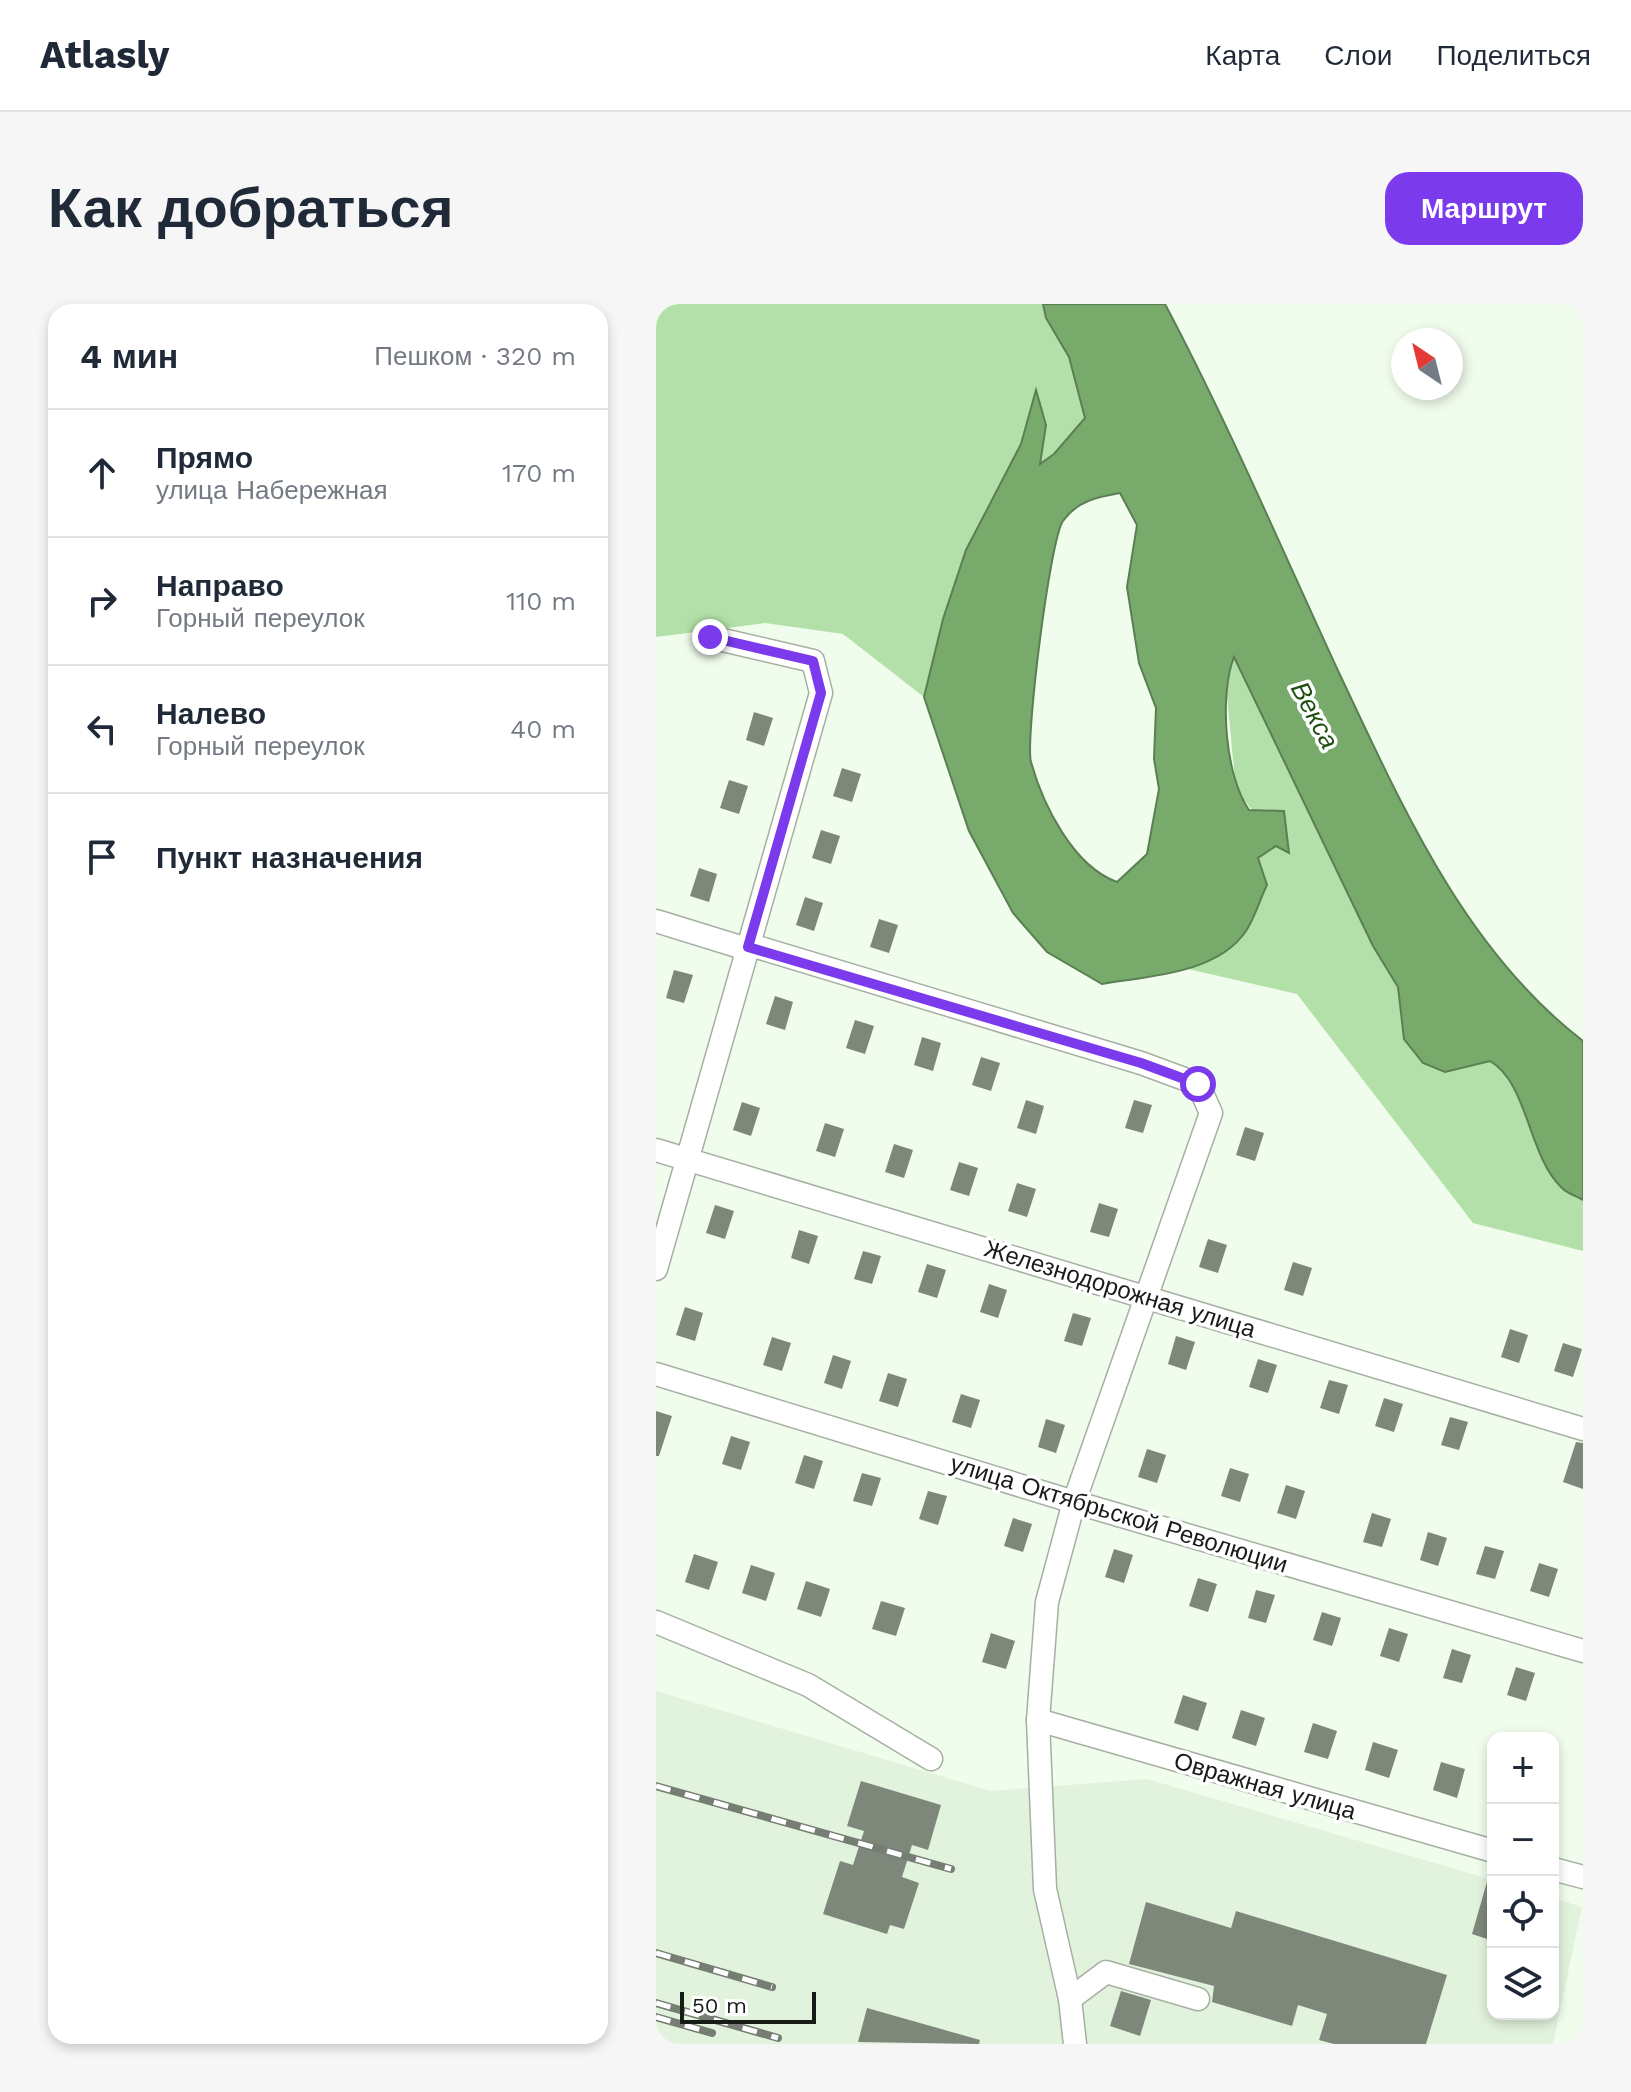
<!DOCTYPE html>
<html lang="ru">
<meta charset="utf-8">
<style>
:root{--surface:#fff;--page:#f6f6f7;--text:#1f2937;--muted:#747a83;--line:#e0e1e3;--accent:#7c3aed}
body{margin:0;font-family:"Work Sans",sans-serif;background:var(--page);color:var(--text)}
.controls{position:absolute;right:24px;bottom:24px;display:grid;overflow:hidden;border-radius:16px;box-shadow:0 4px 12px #0003}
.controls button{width:72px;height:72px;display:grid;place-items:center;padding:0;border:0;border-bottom:2px solid var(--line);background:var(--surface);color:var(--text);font:40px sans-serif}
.compass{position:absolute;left:735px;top:24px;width:72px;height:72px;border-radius:50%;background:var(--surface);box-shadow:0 4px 12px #0003;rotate:325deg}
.scale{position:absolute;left:24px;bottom:20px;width:136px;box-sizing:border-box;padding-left:8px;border:4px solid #181c17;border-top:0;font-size:22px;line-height:28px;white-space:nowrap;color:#181c17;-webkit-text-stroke:6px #fff;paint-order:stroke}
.stop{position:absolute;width:24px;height:24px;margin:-18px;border:6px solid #7c3aed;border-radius:50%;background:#fff}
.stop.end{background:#7c3aed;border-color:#fff;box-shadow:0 2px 8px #0008}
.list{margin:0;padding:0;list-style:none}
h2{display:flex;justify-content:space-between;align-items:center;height:104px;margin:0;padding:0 32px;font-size:34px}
h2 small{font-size:26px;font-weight:400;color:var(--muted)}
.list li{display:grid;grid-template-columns:52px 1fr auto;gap:24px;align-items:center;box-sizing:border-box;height:128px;padding:0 32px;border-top:2px solid var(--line)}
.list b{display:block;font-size:30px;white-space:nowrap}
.list p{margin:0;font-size:26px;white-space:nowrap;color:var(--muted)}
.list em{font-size:26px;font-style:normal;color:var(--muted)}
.icon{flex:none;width:44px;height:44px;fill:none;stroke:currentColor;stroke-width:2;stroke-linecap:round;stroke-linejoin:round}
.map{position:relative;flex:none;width:927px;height:1740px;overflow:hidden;border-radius:24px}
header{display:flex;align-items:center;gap:48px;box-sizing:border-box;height:112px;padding:0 40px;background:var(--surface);border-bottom:2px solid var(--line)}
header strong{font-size:38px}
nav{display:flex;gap:44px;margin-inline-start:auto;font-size:28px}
.intro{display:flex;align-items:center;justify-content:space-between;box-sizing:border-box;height:192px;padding:0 48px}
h1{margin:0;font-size:56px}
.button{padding:20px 36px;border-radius:24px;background:var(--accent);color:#fff;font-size:28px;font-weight:700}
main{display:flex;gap:48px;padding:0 48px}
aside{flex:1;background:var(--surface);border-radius:24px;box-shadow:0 4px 12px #0003}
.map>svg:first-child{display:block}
</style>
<header>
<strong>Atlasly</strong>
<nav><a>Карта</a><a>Слои</a><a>Поделиться</a></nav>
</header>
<div class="intro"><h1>Как добраться</h1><a class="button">Маршрут</a></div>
<main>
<aside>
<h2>4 мин<small>Пешком · 320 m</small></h2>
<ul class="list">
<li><svg class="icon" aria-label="ahead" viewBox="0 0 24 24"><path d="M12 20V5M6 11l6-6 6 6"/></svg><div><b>Прямо</b><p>улица Набережная</p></div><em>170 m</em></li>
<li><svg class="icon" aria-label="right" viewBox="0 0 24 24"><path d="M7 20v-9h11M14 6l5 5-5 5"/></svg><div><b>Направо</b><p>Горный переулок</p></div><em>110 m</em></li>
<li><svg class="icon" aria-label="left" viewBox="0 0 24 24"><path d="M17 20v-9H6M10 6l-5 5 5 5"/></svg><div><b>Налево</b><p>Горный переулок</p></div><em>40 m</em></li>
<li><svg class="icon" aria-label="arrive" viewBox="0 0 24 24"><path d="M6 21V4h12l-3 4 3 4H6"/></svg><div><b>Пункт назначения</b></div></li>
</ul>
</aside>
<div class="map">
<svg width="927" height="1740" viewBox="0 0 927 1740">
<rect width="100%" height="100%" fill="#f0fcec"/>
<path fill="#e2f3dd" d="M0 1387 335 1487 491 1475 837 1576V1710H897V1594L926 1603 897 1740H0Z"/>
<g fill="#b3e0a8">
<path d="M0 0H387L390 14 413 53 429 114 398 150 383 161 390 121 380 88 365 140 310 247 287 315 268 393 187 330 109 319 0 333Z"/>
<path d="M577 352 717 642 742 683 748 735 789 768 834 757C873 780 871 851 905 883 910 889 920 892 927 896V947L817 919 641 690 532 665 571 645 601 554 620 542 633 548 580 487 570 381Z"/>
</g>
<path fill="#77aa6b" stroke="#5a7f52" stroke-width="2" fill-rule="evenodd" d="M387 0H509C573 121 627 248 685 373 747 504 809 646 927 737V896C920 892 910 889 905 883 872 851 872 779 834 757L789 768 767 759 748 735 742 683 717 642 578 353C563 391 569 472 593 506L628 507 633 549 620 542 602 554 611 581C604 595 599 613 590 627 561 670 492 672 446 680L391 648 357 609 313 527 268 393 287 315 310 246 365 140 380 86 390 121 384 160 398 150 429 114 413 53 390 14ZM464 189 481 221 471 283 483 359 500 404 498 455 503 485 491 550 461 578C417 562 387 501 375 458 369 436 394 235 407 217 421 197 441 193 464 189Z"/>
<g fill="#7d887a">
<path d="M98 408 117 414 108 442 90 436Z"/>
<path d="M186 464 205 470 196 498 177 492Z"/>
<path d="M73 476 92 482 83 510 64 504Z"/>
<path d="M165 526 184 532 175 560 156 554Z"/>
<path d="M43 564 61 570 53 598 34 592Z"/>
<path d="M149 593 167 599 158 627 140 621Z"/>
<path d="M223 615 242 621 233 649 214 643Z"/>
<path d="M18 666 37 671 28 699 10 694Z"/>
<path d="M119 692 137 698 129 726 110 720Z"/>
<path d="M199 716 218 722 209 750 190 744Z"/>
<path d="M266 733 285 739 277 767 258 761Z"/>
<path d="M325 753 344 759 335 787 316 781Z"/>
<path d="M370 796 388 802 380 830 361 824Z"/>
<path d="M478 796 496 801 487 829 469 824Z"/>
<path d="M86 798 104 804 95 832 77 826Z"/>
<path d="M169 819 188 825 179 853 160 847Z"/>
<path d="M589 823 608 829 599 857 580 851Z"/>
<path d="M238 840 257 846 248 874 229 868Z"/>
<path d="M303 858 322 864 313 892 294 886Z"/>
<path d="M361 879 380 885 371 913 352 907Z"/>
<path d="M443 899 462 905 453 933 434 928Z"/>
<path d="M59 901 78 907 69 935 50 929Z"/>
<path d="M143 926 162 932 153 960 135 954Z"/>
<path d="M552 935 571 941 562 969 543 963Z"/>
<path d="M207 947 225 952 216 980 198 975Z"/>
<path d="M637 958 656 964 647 992 628 986Z"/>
<path d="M271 960 290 966 281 994 262 988Z"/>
<path d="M333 980 351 986 342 1014 324 1008Z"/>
<path d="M29 1003 47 1009 39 1037 20 1031Z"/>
<path d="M417 1009 435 1014 426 1042 408 1037Z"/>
<path d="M854 1025 872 1031 863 1059 845 1053Z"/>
<path d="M520 1032 539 1038 530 1066 512 1060Z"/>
<path d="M116 1033 135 1039 126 1067 107 1061Z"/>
<path d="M907 1039 926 1045 917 1073 898 1067Z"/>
<path d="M177 1051 195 1057 186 1085 168 1079Z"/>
<path d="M602 1055 621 1061 612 1089 593 1083Z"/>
<path d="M232 1069 251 1075 242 1103 223 1097Z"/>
<path d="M673 1076 692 1081 683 1110 664 1104Z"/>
<path d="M305 1090 324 1096 315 1124 296 1118Z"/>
<path d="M728 1094 747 1100 738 1128 719 1122Z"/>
<path d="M0 1107 16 1112 3 1152H0Z"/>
<path d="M794 1113 812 1118 803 1146 785 1141Z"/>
<path d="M390 1115 409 1121 400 1149 382 1143Z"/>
<path d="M75 1132 94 1138 85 1166 66 1160Z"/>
<path d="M920 1138 927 1139V1185L907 1178Z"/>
<path d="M491 1145 510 1151 501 1179 482 1173Z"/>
<path d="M148 1151 167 1157 158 1185 139 1179Z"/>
<path d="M574 1164 593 1170 584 1198 565 1192Z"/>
<path d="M206 1169 225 1174 216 1202 197 1197Z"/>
<path d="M630 1181 649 1187 640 1215 621 1209Z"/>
<path d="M272 1187 291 1192 282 1221 263 1215Z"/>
<path d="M716 1209 735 1215 726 1243 707 1238Z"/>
<path d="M357 1214 376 1220 367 1248 348 1242Z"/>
<path d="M772 1228 791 1234 782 1262 764 1256Z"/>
<path d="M829 1242 848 1247 839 1275 820 1270Z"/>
<path d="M458 1245 477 1251 468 1279 449 1273Z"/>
<path d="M38 1250 62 1258 53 1286 29 1278Z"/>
<path d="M883 1259 902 1265 893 1293 874 1287Z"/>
<path d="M95 1261 119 1269 110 1297 86 1289Z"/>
<path d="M542 1274 561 1280 552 1308 533 1302Z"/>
<path d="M150 1277 174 1285 165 1313 141 1305Z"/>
<path d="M600 1286 619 1291 610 1319 592 1314Z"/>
<path d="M225 1297 249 1304 240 1332 216 1325Z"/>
<path d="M666 1308 685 1314 676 1342 657 1336Z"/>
<path d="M733 1324 752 1330 743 1358 724 1352Z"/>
<path d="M335 1329 359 1337 350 1365 326 1358Z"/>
<path d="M796 1345 815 1351 806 1379 787 1374Z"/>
<path d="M860 1363 879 1369 870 1397 851 1391Z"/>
<path d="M527 1391 551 1399 542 1427 518 1419Z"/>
<path d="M585 1406 609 1414 600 1442 576 1434Z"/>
<path d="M657 1419 681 1427 672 1455 648 1448Z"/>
<path d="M717 1438 742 1446 733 1474 709 1466Z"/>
<path d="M785 1458 809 1465 801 1494 777 1486Z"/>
<path d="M205 1477 285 1501 272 1546 256 1541 246 1573 263 1579 248 1625 234 1621 231 1630 167 1610 184 1557 197 1561 208 1527 191 1522Z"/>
<path d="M833 1571 837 1572V1637L816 1630Z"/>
<path d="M490 1598 575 1624 580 1607 791 1671 770 1740H678L663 1736 671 1710 642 1701 636 1722 556 1698 558 1682 473 1660Z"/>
<path d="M465 1687 495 1696 484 1732 454 1722Z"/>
<path d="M211 1704 324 1736 323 1740 202 1738Z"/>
</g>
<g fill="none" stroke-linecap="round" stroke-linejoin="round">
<g stroke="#a5b0a2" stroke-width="25">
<g id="minor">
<path d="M0 617 81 642 101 643 485 759 542 780 555 809 418 1198 391 1298 382 1416 389 1585 414 1695 419 1740"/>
<path d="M0 846 927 1125"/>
<path d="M0 965 165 389 157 357 54 333"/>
<path d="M0 1070 418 1198 927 1347"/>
<path d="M0 1318 152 1381 275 1455"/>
<path d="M382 1416 837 1547"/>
<path d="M897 1565 927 1573"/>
<path d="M414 1695 450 1668 542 1695"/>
</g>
</g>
<use href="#minor" stroke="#fff" stroke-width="22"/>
<g stroke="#767d73" stroke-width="8">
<g id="rail">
<path d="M0 1482 295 1565"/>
<path d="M0 1649 116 1683"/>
<path d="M0 1699 122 1734"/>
<path d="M0 1713 56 1729"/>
</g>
</g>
<use href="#rail" stroke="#fff" stroke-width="5" stroke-dasharray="15" stroke-linecap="butt"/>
</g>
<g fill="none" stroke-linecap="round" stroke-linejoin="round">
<path stroke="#7c3aed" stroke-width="10" d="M54 333 157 357 165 389 92 643 485 759 542 780"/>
</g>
<g text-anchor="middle" stroke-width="7" stroke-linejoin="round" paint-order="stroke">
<g font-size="24" fill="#181c17" stroke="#fff">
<text transform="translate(464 985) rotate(17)" y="8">Железнодорожная улица</text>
<text transform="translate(463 1210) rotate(17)" y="8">улица Октябрьской Революции</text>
<text transform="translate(609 1482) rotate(16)" y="8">Овражная улица</text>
</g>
<g font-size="26" font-style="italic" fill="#1e4f0f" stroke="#fff">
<text transform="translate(659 411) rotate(62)" y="9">Векса</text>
</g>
</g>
</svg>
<div class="controls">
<button>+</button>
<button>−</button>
<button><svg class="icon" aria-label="locate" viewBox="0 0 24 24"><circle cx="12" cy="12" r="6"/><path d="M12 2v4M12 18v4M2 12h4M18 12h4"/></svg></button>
<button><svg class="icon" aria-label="layers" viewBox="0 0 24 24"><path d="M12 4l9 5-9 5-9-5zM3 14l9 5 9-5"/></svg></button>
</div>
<svg class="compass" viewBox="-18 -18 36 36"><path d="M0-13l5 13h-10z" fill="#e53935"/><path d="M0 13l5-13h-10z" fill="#747a83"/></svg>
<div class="scale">50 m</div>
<div class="stop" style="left:542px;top:780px"></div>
<div class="stop end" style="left:54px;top:333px"></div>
</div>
</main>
